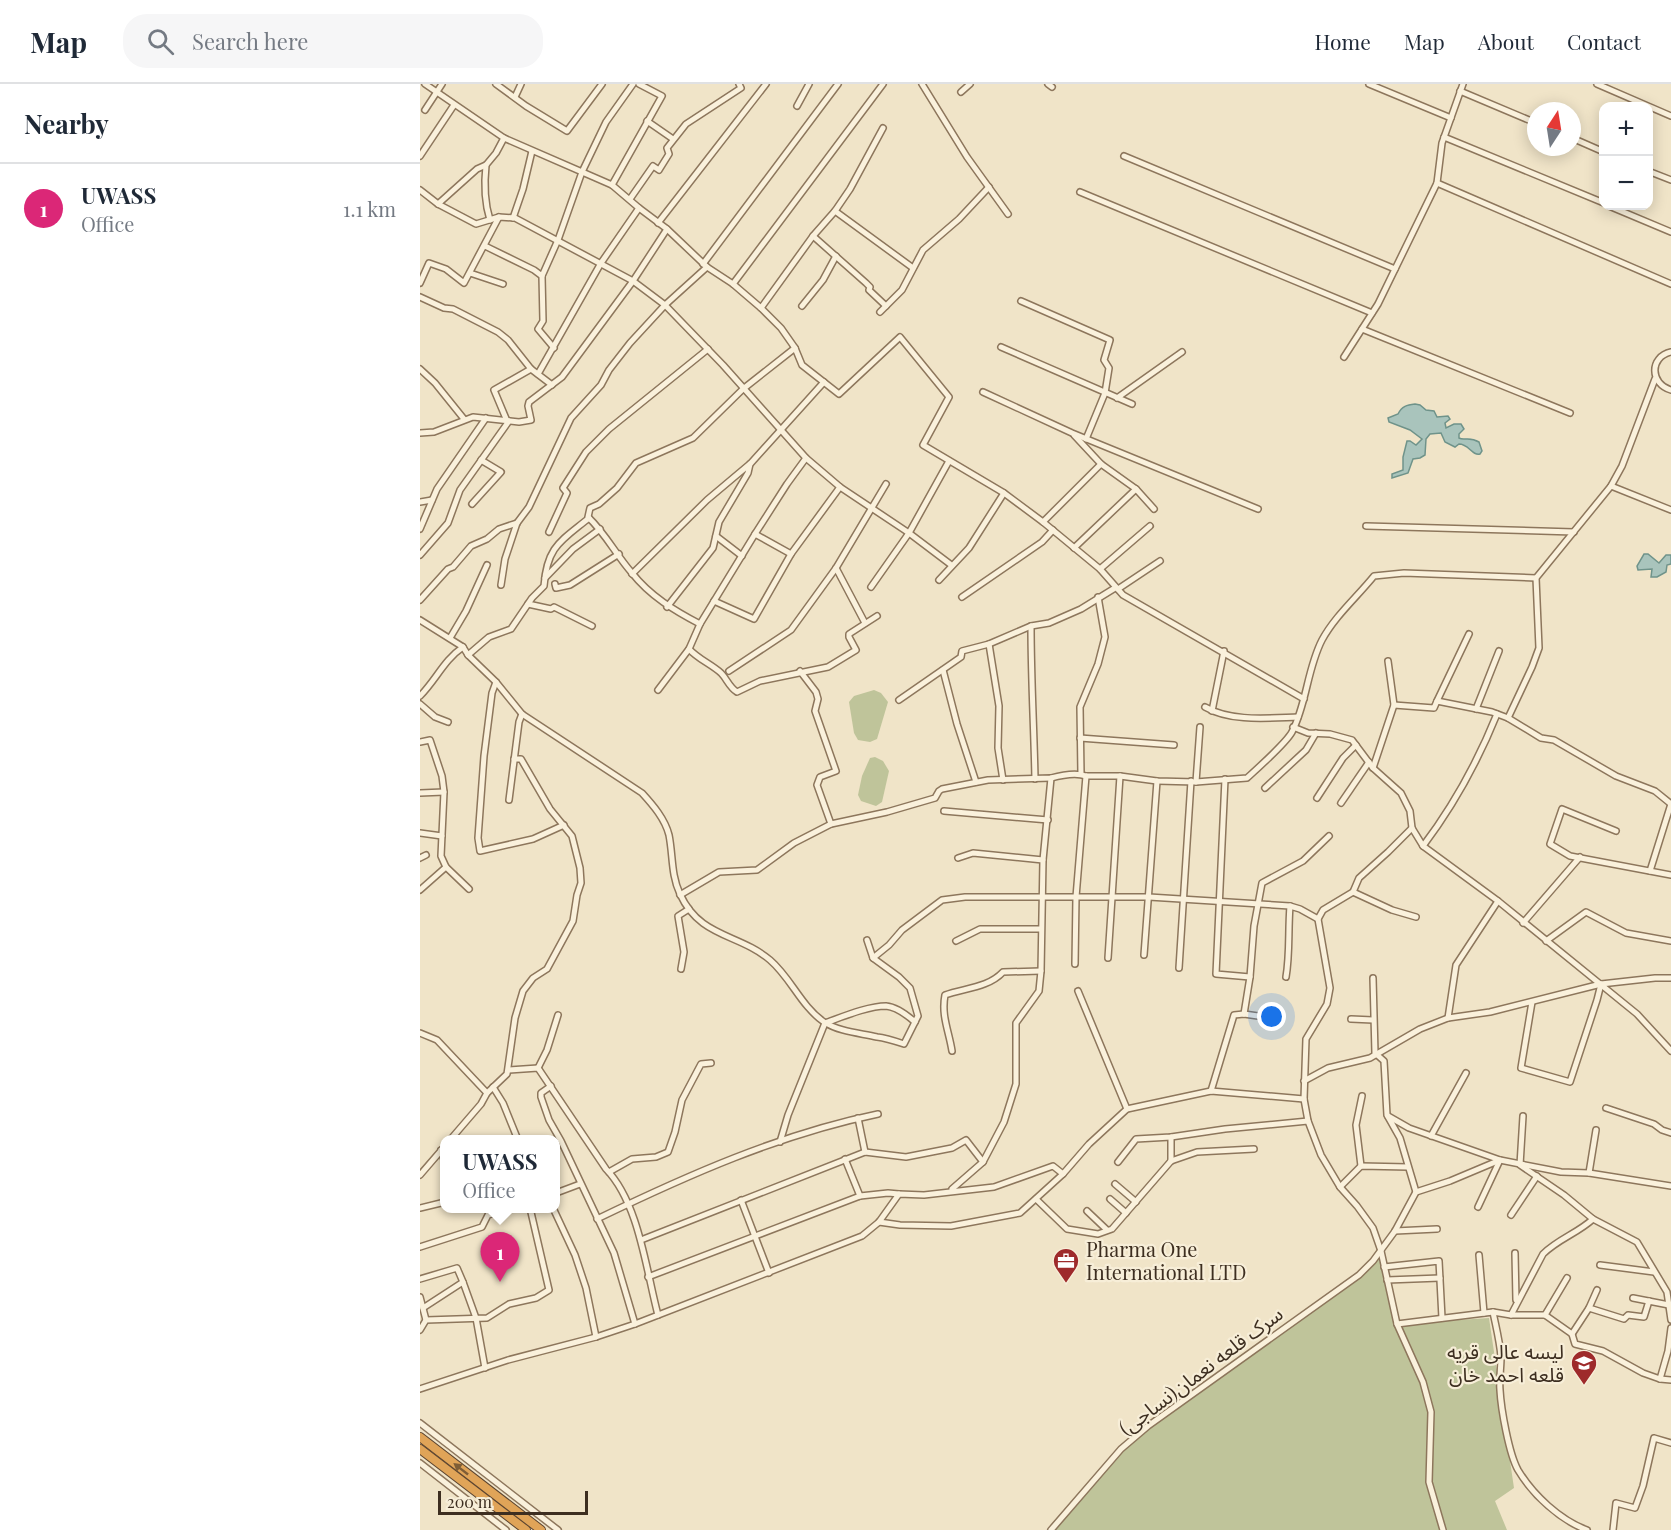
<!DOCTYPE html>
<meta charset="utf-8">
<style>
:root{--surface:#fff;--page:#f6f6f7;--text:#1f2937;--muted:#747a83;--line:#e0e1e3;--accent:#db2777}
body{margin:0;font-family:"Playfair Display","Noto Sans Arabic",serif;background:var(--page);color:var(--text)}
.controls{position:absolute;right:18px;top:18px;display:grid;overflow:hidden;border-radius:12px;box-shadow:0 3px 15px #0003}
.controls button{width:54px;height:54px;display:grid;place-items:center;padding:0;border:0;border-bottom:2px solid var(--line);background:var(--surface);color:var(--text);font:30px sans-serif}
.compass{position:absolute;left:1107px;top:18px;width:54px;height:54px;border-radius:50%;background:var(--surface);box-shadow:0 3px 15px #0003;rotate:12deg}
.scale{position:absolute;left:18px;bottom:15px;width:150px;box-sizing:border-box;padding-left:6px;border:3px solid #3d2e20;border-top:0;font-size:16px;line-height:21px;white-space:nowrap;color:#3d2e20;-webkit-text-stroke:4px #f7eed8;paint-order:stroke}
.you{position:absolute;left:852px;top:933px;width:21px;height:21px;margin:-15px;border:4px solid #fff;border-radius:50%;background:#1a73e8;box-shadow:0 0 0 9px #1a73e833}
.badge{display:grid;place-items:center;width:39px;height:39px;border-radius:50%;background:var(--accent);color:#fff;font-size:20px;font-weight:700}
.pin{position:absolute;translate:-50% -50px;filter:drop-shadow(0 2px 3px #0008)}
.pin::after{content:'';position:absolute;top:32px;width:21px;height:18px;background:inherit;clip-path:polygon(0 0,100% 0,50% 100%)}
.popup{position:absolute;left:20px;top:1051px;width:120px;height:78px;box-sizing:border-box;display:grid;place-content:center;border-radius:12px;background:var(--surface);filter:drop-shadow(0 2px 4px #0005);font-size:20px;white-space:nowrap;color:var(--muted)}
.popup b{font-size:22px;color:var(--text)}
.popup::after{content:'';position:absolute;left:50%;top:100%;margin-left:-12px;border:12px solid transparent;border-top-color:var(--surface)}
.list{margin:0;padding:0;list-style:none}
h2{display:flex;justify-content:space-between;align-items:center;height:78px;margin:0;padding:0 24px;font-size:26px}
h2 small{font-size:20px;font-weight:400;color:var(--muted)}
.list li{display:grid;grid-template-columns:39px 1fr auto;gap:18px;align-items:center;box-sizing:border-box;height:90px;padding:0 24px;border-top:2px solid var(--line)}
.list b{display:block;font-size:22px;white-space:nowrap}
.list p{margin:0;font-size:20px;white-space:nowrap;color:var(--muted)}
.list em{font-size:20px;font-style:normal;color:var(--muted)}
.icon{flex:none;width:33px;height:33px;fill:none;stroke:currentColor;stroke-width:2;stroke-linecap:round;stroke-linejoin:round}
.map{position:relative;flex:none;width:1251px;height:1446px;overflow:hidden}
header{display:flex;align-items:center;gap:36px;box-sizing:border-box;height:84px;padding:0 30px;background:var(--surface);border-bottom:2px solid var(--line)}
header strong{font-size:28px}
nav{display:flex;gap:33px;margin-inline-start:auto;font-size:21px}
.search{width:420px;height:54px;background:var(--page);display:flex;align-items:center;gap:15px;box-sizing:border-box;padding:0 21px;border-radius:24px;color:var(--muted);font-size:22px}
main{display:flex}
aside{flex:1;background:var(--surface)}
.map>svg:first-child{display:block}
</style>
<header>
<strong>Map</strong>
<div class="search"><svg class="icon" aria-label="search" viewBox="0 0 24 24"><circle cx="10" cy="10" r="6"/><path d="M15 15l6 6"/></svg>Search here</div>
<nav><a>Home</a><a>Map</a><a>About</a><a>Contact</a></nav>
</header>
<main>
<aside>
<h2>Nearby<small></small></h2>
<ul class="list">
<li><span class="badge">1</span><div><b>UWASS</b><p>Office</p></div><em>1.1 km</em></li>
</ul>
</aside>
<div class="map">
<svg width="1251" height="1446" viewBox="0 0 1251 1446">
<rect width="100%" height="100%" fill="#f0e4c8"/>
<g fill="#bfc49a">
<path d="M454 606 461 609 468 618 457 655 450 658 438 656 434 649 429 618 434 612Z"/>
<path d="M455 673 463 677 469 687 462 718 456 722 441 717 438 711 442 692 450 674Z"/>
<path d="M961 1167 977 1240 1069 1234 1094 1404 1075 1417 1087 1446H631L701 1365 728 1342 939 1191Z"/>
</g>
<g fill="#a9c4bc" stroke="#6f938a" stroke-width="1.5">
<path d="M995 320 1000 321 1006 326 1014 327 1017 333 1028 332 1030 335 1025 339 1026 344 1034 340H1041L1044 345 1039 350V354C1044 357 1049 352 1059 358L1062 367 1060 370C1052 372 1049 360 1039 360L1035 363 1025 358 1021 349 1010 350 1006 355 1005 371 1000 374 993 375 988 389 972 394V390L983 386V373L987 357H990L996 361 1002 355 990 346 969 338 968 334 978 330C982 322 987 321 995 320Z"/>
<path d="M1224 470H1228L1239 479 1246 471H1251V480L1247 481 1246 488 1237 493H1231L1232 485 1218 486 1217 482Z"/>
</g>
<g fill="none" stroke-linecap="round" stroke-linejoin="round">
<g stroke="#8d765c" stroke-width="8">
<g id="minor">
<path d="M5 0 84 54 192 101 219 124 247 145 287 183 313 200 341 224 361 244 375 264 382 281 419 310 480 253 529 313 503 361 584 409 623 438 680 485 703 511 884 615"/>
<path d="M76 0 106 22 147 47 182 0"/>
<path d="M502 0 547 73 588 130"/>
<path d="M628 0 632 3"/>
<path d="M949 0 1031 34"/>
<path d="M1177 0 1251 32"/>
<path d="M1040 7 1116 39"/>
<path d="M541 8 550 0"/>
<path d="M95 13 101 0"/>
<path d="M377 22 389 0"/>
<path d="M5 26 22 0"/>
<path d="M227 37 253 55"/>
<path d="M1024 53 1184 119"/>
<path d="M1152 54 1184 68"/>
<path d="M0 72 34 21"/>
<path d="M704 72 975 185"/>
<path d="M66 81C64 100 64 117 70 136"/>
<path d="M1228 87 1251 96"/>
<path d="M1017 99 1251 200"/>
<path d="M192 101 242 12 219 0"/>
<path d="M0 106 18 120 56 140 79 133 95 134 213 197 245 221 303 281 386 374 420 403 489 449 530 480"/>
<path d="M660 108 952 229"/>
<path d="M210 115 233 82 239 86 249 70 247 64 266 40 321 4 319 0"/>
<path d="M18 120 57 85 66 81 76 69 84 54"/>
<path d="M1189 122 1251 148"/>
<path d="M415 127 493 184"/>
<path d="M93 134 103 105 112 67"/>
<path d="M238 139 346 0"/>
<path d="M393 152 446 199 450 203 449 206 466 222"/>
<path d="M65 162 114 186 122 192 123 237 118 245 134 264"/>
<path d="M283 180 418 0"/>
<path d="M50 189 83 200"/>
<path d="M122 192 138 156 162 88 186 38 213 0"/>
<path d="M0 199 9 179 26 185 44 199 79 133"/>
<path d="M313 200 463 0"/>
<path d="M0 213 24 224 33 225 78 248 88 256 111 285 132 301"/>
<path d="M601 217 690 256 684 276 689 284 685 309 666 355"/>
<path d="M382 222 403 196 416 172"/>
<path d="M341 224 393 152 415 127 430 105 463 44"/>
<path d="M460 228 482 206 503 166 539 135 569 103"/>
<path d="M942 245 1150 329"/>
<path d="M581 263 712 320"/>
<path d="M1251 268C1229 273 1230 300 1251 306"/>
<path d="M924 273 958 220 1017 99 1022 59 1043 0"/>
<path d="M0 285 15 299 44 335"/>
<path d="M118 290 181 179 219 124"/>
<path d="M563 308 652 349 838 425"/>
<path d="M697 314 762 268"/>
<path d="M87 337 74 306 111 285"/>
<path d="M0 349 14 348 53 333 99 338 111 336 108 322 109 318 142 293 213 197 247 145"/>
<path d="M654 351 681 380 716 405"/>
<path d="M1191 402 1251 426"/>
<path d="M0 418 12 416"/>
<path d="M52 420 81 388 61 376"/>
<path d="M623 438 681 380"/>
<path d="M946 442 1154 448"/>
<path d="M0 445 17 405 66 334"/>
<path d="M129 448 147 409 143 404 166 368 189 345 288 265"/>
<path d="M335 450 371 470"/>
<path d="M296 452 322 472"/>
<path d="M654 464 716 405 734 425"/>
<path d="M0 471 28 439 40 406 89 337"/>
<path d="M416 484 445 539"/>
<path d="M680 485 730 442"/>
<path d="M212 490 287 416 331 379 404 298"/>
<path d="M125 494 153 465 180 445"/>
<path d="M519 496 549 464 584 409"/>
<path d="M135 500 136 504 150 501 199 470"/>
<path d="M81 501 85 475 97 439 109 423 151 334 181 301 189 286 210 259 245 221 287 183"/>
<path d="M451 503 489 449 529 377"/>
<path d="M698 505 740 477"/>
<path d="M542 513 622 458 633 446"/>
<path d="M0 516 28 485 33 483 51 462 67 455 79 445 97 439"/>
<path d="M294 517 334 535 371 470 420 403"/>
<path d="M108 520 131 525 134 523 172 542"/>
<path d="M247 523 293 464 299 438 328 389 330 380"/>
<path d="M0 536 43 563 48 571 76 598 102 630 222 709C233 721 245 735 249 751 253 771 251 791 260 810 280 854 318 849 350 876 371 894 381 922 404 938 420 948 440 949 457 953 466 954 475 957 484 960L498 932 490 904 479 893 453 874 447 856"/>
<path d="M280 540C255 527 230 512 212 489 196 471 186 450 168 433L170 424 179 420 197 404 216 379 273 354 323 305 375 264"/>
<path d="M611 542C611 594 614 644 615 695"/>
<path d="M30 554 46 527 67 481"/>
<path d="M569 560 579 622 578 664 583 696"/>
<path d="M269 565C278 575 291 580 301 589 307 595 309 603 317 608L340 597 408 583 436 566 429 553V550L457 532"/>
<path d="M48 571 69 553 91 545 112 514 124 502C127 462 141 457 169 434"/>
<path d="M523 586 537 640 556 698"/>
<path d="M309 587 371 546 416 484 466 400"/>
<path d="M380 587 396 608 398 615 395 627 416 687 400 693 397 701 411 740"/>
<path d="M76 598 72 609 64 672 58 754 60 767 113 755 144 741"/>
<path d="M238 606 269 565 280 540 335 450 367 400 386 374"/>
<path d="M0 612C16 596 24 576 43 563"/>
<path d="M479 616 541 573 542 567 569 560 611 542 629 539 661 525 695 504"/>
<path d="M1017 617 1049 550"/>
<path d="M0 620 15 633 28 638"/>
<path d="M974 621 1014 624 1017 617 1072 628 1088 634 1112 583 1119 564 1116 494 1191 402 1202 382 1235 295"/>
<path d="M785 623C811 638 848 634 878 633"/>
<path d="M1056 625 1079 567"/>
<path d="M792 627 804 567"/>
<path d="M1088 634 1121 654 1134 656 1196 692 1235 707 1251 720"/>
<path d="M873 643 888 649 910 650 932 656 953 684 981 709 990 727 992 744 1003 762 1078 817 1217 930 1251 967"/>
<path d="M660 654 754 661"/>
<path d="M0 658 10 656 22 692 24 708 21 772 26 783 49 805"/>
<path d="M953 684 974 621 968 577"/>
<path d="M661 690 660 623 678 580 685 553 678 513"/>
<path d="M805 695 796 890 830 893"/>
<path d="M776 698 780 643"/>
<path d="M845 704 886 666 896 649"/>
<path d="M0 709 24 708"/>
<path d="M897 714 923 674 936 661"/>
<path d="M89 716 99 638 102 630"/>
<path d="M921 719 949 678"/>
<path d="M524 727 628 736"/>
<path d="M992 744 968 768 939 794 933 808 903 826 898 835 910 904 907 920 886 955 884 1015 888 1037 901 1071 920 1103 937 1122 953 1144 961 1167 977 1240 1003 1298 1011 1328 1009 1398 1023 1446"/>
<path d="M1196 747 1142 725 1130 760 1150 772 1251 791"/>
<path d="M0 749 22 752"/>
<path d="M1003 762C1034 721 1058 677 1077 630"/>
<path d="M0 774 6 771"/>
<path d="M538 774 553 769 623 776"/>
<path d="M1230 787 1251 720"/>
<path d="M0 806 26 783"/>
<path d="M933 808 972 826 996 833"/>
<path d="M260 811 299 788 337 786 374 759 411 740 467 728 515 714 519 707 522 705 568 696 631 694C642 691 655 688 666 692H700L737 697 776 698 827 694C838 684 866 659 872 648 887 619 887 585 902 556 915 532 937 513 954 492L984 489 1116 494"/>
<path d="M1103 839 1160 773"/>
<path d="M536 857 560 845H621"/>
<path d="M1126 857 1166 828 1206 849 1251 857"/>
<path d="M724 871 737 697"/>
<path d="M453 874 469 861 482 846 522 816 545 813H729L870 822 880 825 898 835"/>
<path d="M688 874 700 692"/>
<path d="M655 880 656 813 666 692"/>
<path d="M759 884 771 697"/>
<path d="M261 885 264 868 258 832 269 825"/>
<path d="M866 893C870 870 868 846 870 822"/>
<path d="M953 894 955 969 964 977 967 1031 980 1054 996 1108"/>
<path d="M658 907 707 1025"/>
<path d="M1112 918 1101 984 1150 998 1177 916 1181 900"/>
<path d="M824 930 830 893 834 842 842 799 883 777 909 752"/>
<path d="M1028 934 1036 881 1078 817"/>
<path d="M931 935 953 936"/>
<path d="M0 949 17 956 67 1009"/>
<path d="M532 967C529 947 521 932 525 911 544 904 568 904 583 888L621 887"/>
<path d="M118 984 127 966 138 931"/>
<path d="M89 986 118 984 186 1085C219 1119 226 1186 238 1231"/>
<path d="M884 997 908 984 950 974 1000 945 1028 934 1070 928 1181 900 1235 894H1251"/>
<path d="M131 1002 121 1009V1013L129 1036 141 1057 194 1169 215 1240"/>
<path d="M73 1003 83 1019 98 1056"/>
<path d="M791 1007 814 931 824 930 838 932"/>
<path d="M1186 1024 1234 1040 1242 1046 1251 1049"/>
<path d="M968 1032 989 1044 1080 1076 1058 1123"/>
<path d="M1103 1032 1100 1081 1144 1111 1173 1135 1217 1158 1247 1208 1251 1236"/>
<path d="M438 1034 445 1068"/>
<path d="M1011 1052 1046 989"/>
<path d="M751 1053V1077"/>
<path d="M30 1056 61 1020 67 1009 87 990 95 934 103 907 113 894 127 885 153 837 157 811 161 799 160 784 152 752 130 725 101 675H94"/>
<path d="M360 1058 368 1031 405 939C422 933 448 922 466 922 477 923 487 931 495 938"/>
<path d="M21 1066 25 1079"/>
<path d="M425 1075 440 1112"/>
<path d="M698 1078 716 1055 751 1053 805 1045 888 1037"/>
<path d="M941 1082 936 1041 942 1012"/>
<path d="M189 1088 212 1075 236 1073 248 1068 255 1048 262 1016 281 980 291 979"/>
<path d="M1169 1089 1176 1046"/>
<path d="M0 1091 25 1062"/>
<path d="M695 1100 716 1118"/>
<path d="M920 1103 941 1082 988 1083"/>
<path d="M532 1105 563 1078 584 1038 596 1000V939L619 907 621 887 623 776 631 694"/>
<path d="M136 1109 160 1100"/>
<path d="M616 1115 647 1145 678 1150 692 1145 751 1077 777 1068 834 1065"/>
<path d="M690 1115 706 1129"/>
<path d="M321 1116 349 1189"/>
<path d="M0 1124 25 1118"/>
<path d="M133 1124 155 1171 166 1204 176 1253"/>
<path d="M667 1127 687 1146"/>
<path d="M1091 1131 1117 1092"/>
<path d="M177 1135C266 1092 360 1050 458 1030"/>
<path d="M459 1138 480 1141 531 1142 600 1129 643 1090 669 1060 707 1025 791 1007 884 1015"/>
<path d="M975 1147 1017 1145"/>
<path d="M221 1156 445 1068 486 1073 532 1064 546 1056 563 1078"/>
<path d="M0 1163 62 1143 68 1131 95 1124"/>
<path d="M1095 1169 1096 1216"/>
<path d="M1059 1171 1064 1229"/>
<path d="M1180 1181 1234 1188"/>
<path d="M964 1183 1019 1177 1022 1234"/>
<path d="M228 1193 440 1112 468 1109 479 1110"/>
<path d="M0 1195 37 1184 43 1198 3 1224"/>
<path d="M967 1196 1020 1194"/>
<path d="M43 1198 56 1234 65 1284"/>
<path d="M0 1213 6 1236"/>
<path d="M1213 1214 1249 1221"/>
<path d="M1169 1224 1204 1235 1208 1231 1224 1233 1229 1217"/>
<path d="M1073 1228C1076 1243 1080 1258 1081 1273 1081 1284 1079 1295 1080 1306 1081 1325 1089 1370 1098 1386 1113 1411 1140 1436 1167 1446"/>
<path d="M1091 1231 1123 1170C1138 1155 1158 1149 1173 1135"/>
<path d="M1125 1231 1147 1194"/>
<path d="M977 1240 1073 1228 1091 1231H1125L1152 1250 1155 1260 1183 1267 1223 1289 1240 1295 1248 1267 1251 1244"/>
<path d="M0 1246 6 1236 67 1234 89 1220 116 1214 129 1206 110 1124"/>
<path d="M1152 1250 1169 1224 1177 1206"/>
<path d="M1240 1295 1251 1296"/>
<path d="M0 1305 88 1276 176 1253 215 1240 442 1152 459 1138 479 1110 504 1111 574 1103 633 1082 643 1090"/>
<path d="M0 1339 138 1446"/>
<path d="M0 1379 86 1446"/>
<path d="M631 1446 701 1365 728 1342 939 1191 953 1177 975 1147 996 1108 1030 1097 1080 1076 1141 1088 1169 1089 1251 1102"/>
<path d="M1193 1446 1196 1419 1215 1424 1223 1402 1234 1354 1251 1359"/>
</g>
</g>
<g stroke="#5b4430" stroke-width="10">
<g id="highway">
<path d="M0 1353 121 1446"/>
<path d="M0 1365 106 1446"/>
</g>
</g>
<use href="#minor" stroke="#faf1dc" stroke-width="5"/>
<use href="#highway" stroke="#e0a458" stroke-width="8"/>
</g>
<defs><path id="oneway-solid" d="M-6-.8H1V-3.2L6.5 0L1 3.2V.8H-6Z" transform="scale(1.5)"/></defs>
<use fill="#7e5d36" href="#oneway-solid" transform="translate(41 1385) rotate(-142)"/>
<defs>
<g id="office-pin" transform="scale(1.35)"><path d="M0 17L-7.5 6A9.5 9.5 0 1 1 7.5 6Z" fill="#9e2a2b" stroke="#f7eed8"/><path d="M-6-3h4V-5.5h4V-3h4V5H-6ZM-1-4.5V-3h2v-1.5ZM-6 0V1H6V0Z" fill="#fff"/></g>
<g id="school-pin" transform="scale(1.35)"><path d="M0 17L-7.5 6A9.5 9.5 0 1 1 7.5 6Z" fill="#9e2a2b" stroke="#f7eed8"/><path d="M0-5L7-2L0 1L-7-2ZM-4 1L0 2.5L4 1V4Q0 6-4 4Z" fill="#fff"/></g>
</defs>
<g fill-rule="evenodd">
<use href="#office-pin" x="646" y="1177"/>
<use href="#school-pin" x="1164" y="1279"/>
</g>
<g text-anchor="middle" stroke-width="4.5" stroke-linejoin="round" paint-order="stroke">
<g font-size="20" fill="#3d2e20" stroke="#f7eed8" text-anchor="start">
<text x="666" y="1173">Pharma One<tspan x="666" dy="23">International LTD</tspan></text>
<text x="1144" y="1275" text-anchor="end">لیسه عالی قریه<tspan x="1144" dy="23">قلعه احمد خان</tspan></text>
</g>
<g font-size="20" fill="#3d2e20" stroke="#f7eed8">
<text transform="translate(781 1287) rotate(-37)" y="7">سرک قلعه نعمان(نساجی)</text>
</g>
</g>
</svg>
<div class="controls">
<button>+</button>
<button>−</button>
</div>
<svg class="compass" viewBox="-18 -18 36 36"><path d="M0-13l5 13h-10z" fill="#e53935"/><path d="M0 13l5-13h-10z" fill="#747a83"/></svg>
<div class="scale">200 m</div>
<div class="you"></div>
<div class="pin badge" style="left:80px;top:1198px">1</div>
<div class="popup"><b>UWASS</b>Office</div>
</div>
</main>
